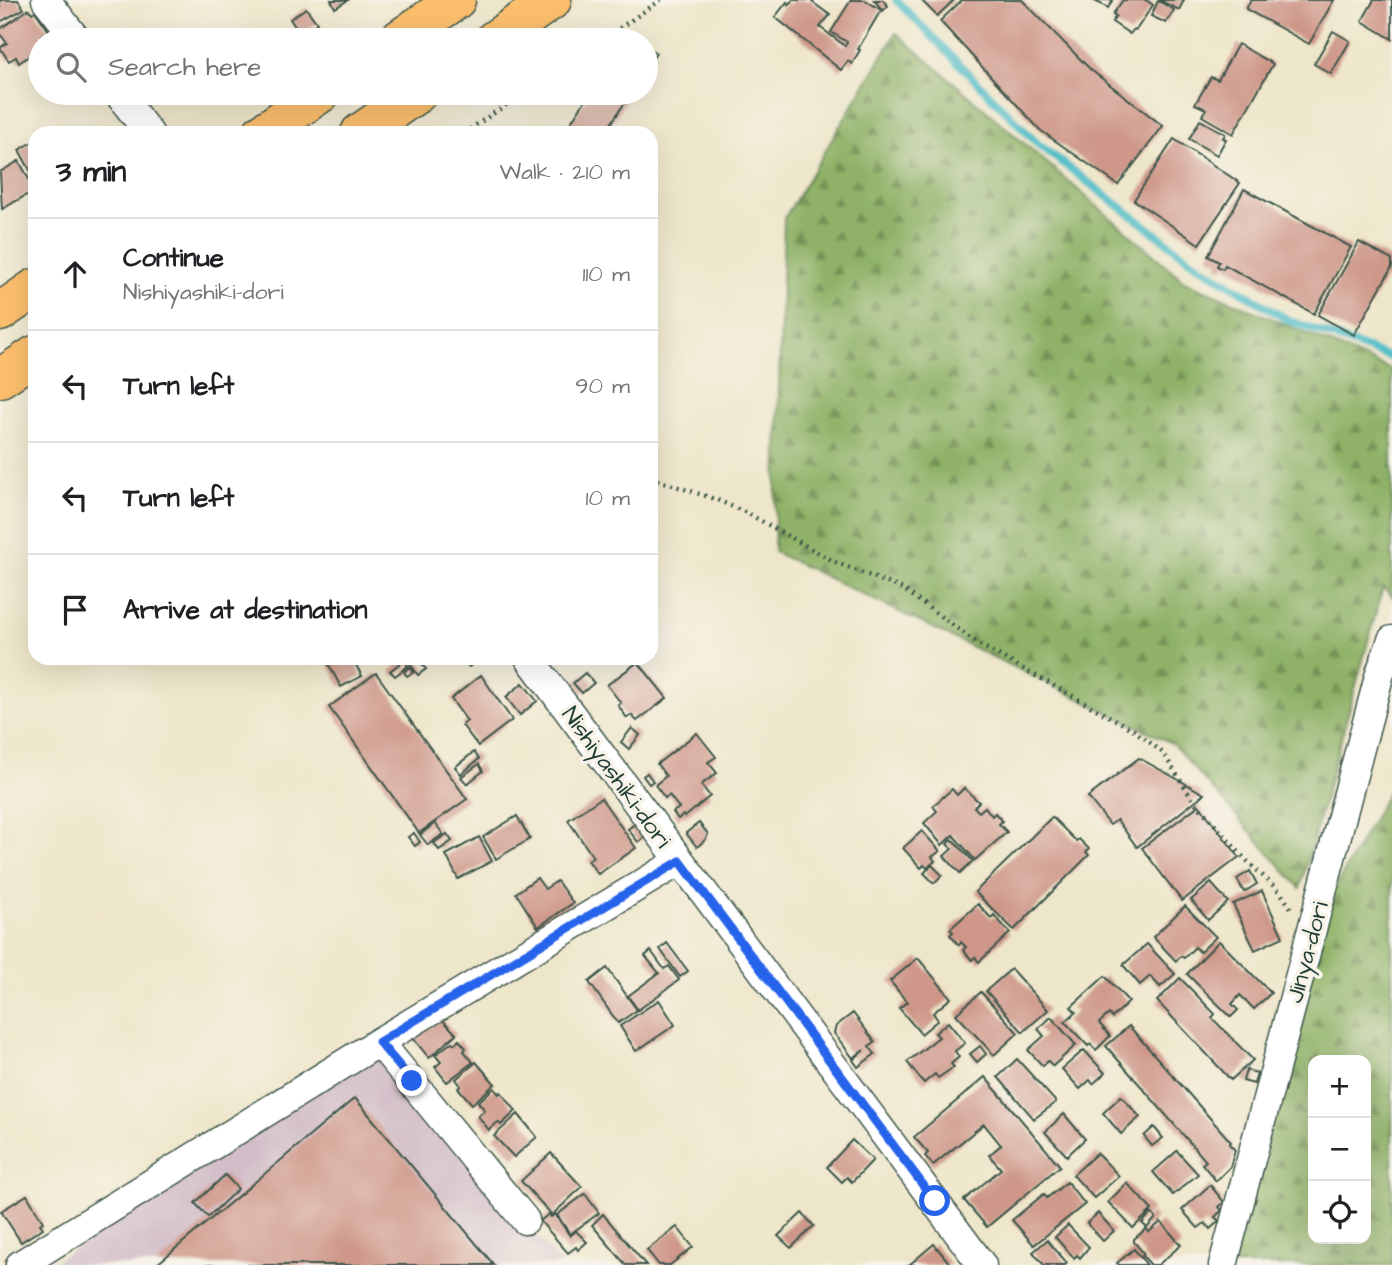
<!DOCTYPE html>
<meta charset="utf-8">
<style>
:root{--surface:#fff;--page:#f6f6f6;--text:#202124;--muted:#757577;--line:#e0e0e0}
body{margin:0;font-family:"Architects Daughter",sans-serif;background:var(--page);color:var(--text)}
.controls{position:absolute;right:21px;bottom:21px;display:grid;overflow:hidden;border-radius:14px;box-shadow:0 7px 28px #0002}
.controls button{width:63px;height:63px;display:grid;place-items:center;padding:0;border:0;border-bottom:2px solid var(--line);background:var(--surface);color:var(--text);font:35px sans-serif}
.stop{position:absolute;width:21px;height:21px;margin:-16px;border:5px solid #2563eb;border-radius:50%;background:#fff}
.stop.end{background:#2563eb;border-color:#fff;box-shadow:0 2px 7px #0008}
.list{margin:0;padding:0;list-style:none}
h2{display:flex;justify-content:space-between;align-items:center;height:91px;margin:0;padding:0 28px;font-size:30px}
h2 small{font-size:23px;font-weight:400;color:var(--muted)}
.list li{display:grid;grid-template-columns:46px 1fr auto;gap:21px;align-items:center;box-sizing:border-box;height:112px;padding:0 28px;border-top:2px solid var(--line)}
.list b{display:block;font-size:26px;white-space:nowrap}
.list p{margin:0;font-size:23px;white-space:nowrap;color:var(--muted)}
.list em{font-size:23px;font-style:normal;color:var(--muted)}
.icon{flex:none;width:38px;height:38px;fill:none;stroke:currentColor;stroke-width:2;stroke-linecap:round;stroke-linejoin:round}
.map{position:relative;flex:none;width:1392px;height:1265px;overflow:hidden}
.search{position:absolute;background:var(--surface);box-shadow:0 7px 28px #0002;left:28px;top:28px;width:630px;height:77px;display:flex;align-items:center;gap:18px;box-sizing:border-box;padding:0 24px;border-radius:38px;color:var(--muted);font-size:26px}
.panel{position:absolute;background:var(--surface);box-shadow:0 7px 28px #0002;left:28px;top:126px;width:630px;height:539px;border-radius:21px}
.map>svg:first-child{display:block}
</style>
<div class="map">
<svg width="1392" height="1265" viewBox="0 0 1392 1265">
<defs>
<pattern id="forest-firs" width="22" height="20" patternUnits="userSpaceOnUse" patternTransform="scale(1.75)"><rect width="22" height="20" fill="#8fb267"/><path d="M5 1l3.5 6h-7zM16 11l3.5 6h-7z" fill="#749256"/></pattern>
</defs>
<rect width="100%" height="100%" fill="#f7f3e8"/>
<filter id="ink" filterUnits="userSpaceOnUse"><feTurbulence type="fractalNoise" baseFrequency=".0143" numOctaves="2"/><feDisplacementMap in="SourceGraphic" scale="14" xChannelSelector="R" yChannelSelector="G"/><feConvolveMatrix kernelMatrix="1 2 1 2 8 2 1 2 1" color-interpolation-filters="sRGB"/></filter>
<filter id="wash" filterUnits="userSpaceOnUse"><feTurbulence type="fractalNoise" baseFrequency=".00686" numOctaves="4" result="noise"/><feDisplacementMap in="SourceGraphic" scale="28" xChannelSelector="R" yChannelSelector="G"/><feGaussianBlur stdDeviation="1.57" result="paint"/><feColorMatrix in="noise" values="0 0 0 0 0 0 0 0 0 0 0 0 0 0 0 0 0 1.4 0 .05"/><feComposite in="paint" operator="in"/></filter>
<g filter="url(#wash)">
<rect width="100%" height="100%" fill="#eee6ca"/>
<path fill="#d2bdc8" d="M371 1057 383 1058 562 1265H49Z"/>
<g fill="url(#forest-firs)" stroke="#57784e" stroke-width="2" fill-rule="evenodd">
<path d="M896 33 1184 281 1392 370V597L1383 587 1300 888 1172 743 774 552 784 219Z"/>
<path d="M1392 785V1265H1225L1315 924ZM1313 1060H1366V1239H1313Z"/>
</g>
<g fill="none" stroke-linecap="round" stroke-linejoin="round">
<path stroke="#4fbdc7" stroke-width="8" d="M896 0 1039 145 1193 262 1288 320 1392 358"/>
</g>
<g id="blocks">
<g fill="#ce9789">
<path d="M0 0H18L24 9 0 22Z"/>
<path d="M331 0H348L335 8Z"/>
<path d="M793 0H814L812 2 830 15 820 27 845 46 847 42 831 32 851 0H865L881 10 858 49 860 50 852 64 848 61 841 70 775 17 787 2 789 5Z"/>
<path d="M874 0H883L888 6 883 11Z"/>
<path d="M921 0H954L937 16Z"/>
<path d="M962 0H1022L1091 70 1163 126 1118 185 1040 130 940 21Z"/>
<path d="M1093 0H1113L1108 8Z"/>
<path d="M1123 0H1146L1153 5 1136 30 1134 29 1130 34 1112 22 1116 16 1113 14Z"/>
<path d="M1159 0H1184L1179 10Z"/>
<path d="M1251 0H1334L1309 44 1246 9Z"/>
<path d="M1374 0H1392V39L1362 21Z"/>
<path d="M1158 1 1174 10 1166 23 1151 16Z"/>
<path d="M306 8 317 23 301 35 290 19Z"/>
<path d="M29 9 32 13 35 11 49 31 41 36 45 40H40L36 46 39 49 19 63 16 57 9 61 0 48 7 43 0 34V29Z"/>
<path d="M1333 31 1350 41 1331 74 1314 64Z"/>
<path d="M1238 44 1273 64 1233 134 1202 116 1206 109 1195 104 1211 77 1218 80Z"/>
<path d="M646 46 656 53 646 70Z"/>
<path d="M590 93H631L605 133H564Z"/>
<path d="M1200 120 1225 134 1223 138 1226 139 1217 155 1189 139Z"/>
<path d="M1174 139 1240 183 1199 244 1134 200Z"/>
<path d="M35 141V179L19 150Z"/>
<path d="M19 161 35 190 2 209 0 172Z"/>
<path d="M1244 189 1351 247 1314 314 1225 265 1223 269 1217 266 1219 262 1208 256Z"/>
<path d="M1359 242 1392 260V267L1354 335 1318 315Z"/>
<path d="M325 658H352L362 676 341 687Z"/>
<path d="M406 658H417L426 669 418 675Z"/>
<path d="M461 658H489L482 663 479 659 469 667Z"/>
<path d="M404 660 408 666 395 676 390 671Z"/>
<path d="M638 662 667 698 637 721 631 715 627 718 618 705 621 703 607 685Z"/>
<path d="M410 667 414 672 407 676 404 672Z"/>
<path d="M376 673 467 799 419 833 329 707Z"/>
<path d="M585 673 594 683 582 693 573 683Z"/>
<path d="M481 675 512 720 478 746 462 725 467 721 451 699Z"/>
<path d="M523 683 537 701 520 715 506 697Z"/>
<path d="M632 728 640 735 629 749 621 742Z"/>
<path d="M697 733 716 757 708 762 717 773 701 785 710 796 685 817 683 815 678 819 673 812 679 808 669 795 665 798 655 785 666 776 657 764Z"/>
<path d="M474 752 479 759 461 774 455 767Z"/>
<path d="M1139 758 1204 794 1137 847 1117 820 1110 825 1088 797Z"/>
<path d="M479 764 483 771 467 784 461 777Z"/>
<path d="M647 773 653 781 649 784 643 776Z"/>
<path d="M964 788 979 802 974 807 979 812 985 807 992 816 995 813 1002 821 999 824 1007 832 975 860 953 835 942 845 924 823 937 811 933 806 952 789 957 795Z"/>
<path d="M601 798 636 848 598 874 588 860 593 857 568 820Z"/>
<path d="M1199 805 1239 857 1182 901 1142 848Z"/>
<path d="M517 816 530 839 496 859 483 837Z"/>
<path d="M1052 817 1076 841 1079 839 1089 849 1086 852 1089 855 1014 930 975 892Z"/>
<path d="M639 821 649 835 638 842 628 829Z"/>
<path d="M435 823 443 834 428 845 420 835Z"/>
<path d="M699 823 708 834 706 839 697 847 686 833Z"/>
<path d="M922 831 940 851 932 857 935 861 927 868 924 865 921 868 903 848Z"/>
<path d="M414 833 420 842 415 846 408 837Z"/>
<path d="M447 834 452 841 439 850 434 843Z"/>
<path d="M479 837 492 861 458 879 446 855Z"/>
<path d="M952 839 973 861 960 873 944 856 952 849 947 844Z"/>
<path d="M932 865 942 875 934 883 924 873Z"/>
<path d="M1250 871 1257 884 1244 892 1237 879Z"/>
<path d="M537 878 545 889 557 881 573 903 538 927 516 893Z"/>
<path d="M1211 883 1228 902 1208 920 1191 900Z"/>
<path d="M1262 891 1283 937 1255 950 1233 904Z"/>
<path d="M978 904 991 918 994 915 1010 933 979 962 975 957 972 960 963 950 966 947 961 942 959 945 950 935 953 932 950 929Z"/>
<path d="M1185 906 1216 937 1200 952 1195 947 1184 958 1181 956 1176 961 1153 937Z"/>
<path d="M1219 941 1271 993 1254 1009 1240 995 1232 1004 1238 1010 1231 1017 1187 974Z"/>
<path d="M667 943 688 971 680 977 660 949Z"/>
<path d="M1147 944 1175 974 1160 987 1150 976 1140 985 1123 965Z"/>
<path d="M651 951 664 969 669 966 679 980 638 1010 628 996 659 973 645 956Z"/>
<path d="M918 958 951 998 933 1013 938 1020 921 1034 899 1008 907 1002 890 981Z"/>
<path d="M607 968 637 1010 618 1023 589 982Z"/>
<path d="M1011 969 1048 1010 1023 1032 986 991Z"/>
<path d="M1105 976 1129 1002 1112 1018 1109 1014 1099 1023 1110 1036 1096 1050 1090 1044 1088 1046 1065 1022 1076 1012 1071 1007Z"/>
<path d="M1180 978 1215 1014 1212 1018 1253 1060 1231 1080 1157 1001Z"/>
<path d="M981 992 1018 1033 994 1055 956 1014Z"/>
<path d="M659 1000 675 1025 636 1051 620 1026Z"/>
<path d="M853 1013 875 1042 869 1046 875 1054 858 1067 853 1060 864 1050 853 1058 834 1033 836 1026Z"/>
<path d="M1051 1017 1076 1045 1053 1066 1048 1061 1043 1066 1028 1050 1044 1036 1038 1029Z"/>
<path d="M441 1018 456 1034 429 1058 413 1038 427 1025 429 1028Z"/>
<path d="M948 1022 965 1043 955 1051 959 1057 951 1064 954 1067 938 1078 935 1074 924 1083 907 1062 939 1037 935 1033Z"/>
<path d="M1129 1026 1231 1142 1229 1144 1235 1150 1230 1167 1216 1181 1202 1164 1206 1161 1106 1046Z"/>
<path d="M459 1040 466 1048 464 1051 473 1062 447 1082 435 1067 441 1062 435 1055 452 1042 455 1044Z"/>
<path d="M980 1046 986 1054 977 1062 970 1054Z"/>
<path d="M1084 1050 1105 1073 1093 1084 1090 1080 1080 1089 1062 1069Z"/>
<path d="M1017 1059 1056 1102 1034 1119 998 1077Z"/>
<path d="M476 1062 495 1084 472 1104 458 1088 461 1086 456 1079Z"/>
<path d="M1246 1070 1257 1073 1254 1084 1243 1081Z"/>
<path d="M985 1077 1060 1166 987 1227 964 1200 1001 1169 989 1155 1001 1145 984 1124 933 1165 925 1156 928 1153 914 1137Z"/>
<path d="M494 1088 499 1094 501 1092 516 1111 501 1125 498 1122 489 1130 478 1116 485 1110 478 1102Z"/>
<path d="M1121 1096 1140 1117 1121 1134 1103 1113Z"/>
<path d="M355 1098 494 1265H156Z"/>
<path d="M518 1114 537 1137 514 1157 494 1136Z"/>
<path d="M1064 1114 1085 1139 1067 1156 1045 1132Z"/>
<path d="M1154 1127 1163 1138 1152 1146 1144 1136Z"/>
<path d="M852 1140 873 1160 852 1182 847 1177 842 1182 827 1167Z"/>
<path d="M1177 1151 1198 1174 1173 1195 1153 1172Z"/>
<path d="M551 1153 582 1187 552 1215 521 1181Z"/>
<path d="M1097 1153 1119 1176 1094 1198 1073 1175Z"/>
<path d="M225 1175 238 1189 208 1217 195 1203Z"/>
<path d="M1067 1182 1085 1204 1034 1245 1012 1220 1044 1194 1047 1198Z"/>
<path d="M1127 1183 1152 1210 1133 1228 1108 1202Z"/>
<path d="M1210 1185 1224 1202 1219 1207 1222 1210 1215 1217 1219 1221 1210 1229 1205 1223 1198 1228 1182 1210Z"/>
<path d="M585 1194 599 1213 570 1234 557 1215Z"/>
<path d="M27 1195 43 1222 40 1224 43 1228 21 1242 1 1211Z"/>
<path d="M802 1213 814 1226 791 1248 778 1236Z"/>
<path d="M1098 1213 1114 1231 1103 1241 1087 1223Z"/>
<path d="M1151 1213 1156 1218 1147 1228 1142 1223Z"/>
<path d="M549 1214 551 1217 555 1214 570 1236 576 1231 587 1242 578 1250 576 1247 568 1253 540 1221Z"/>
<path d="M603 1214 646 1265H626L592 1225Z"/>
<path d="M1161 1222 1181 1245 1158 1265H1151L1142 1255 1144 1254 1134 1242V1239L1146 1229 1149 1232Z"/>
<path d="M1068 1225 1089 1247 1080 1258 1077 1255 1074 1258 1055 1237Z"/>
<path d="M677 1227 693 1247 670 1265H659L647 1250Z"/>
<path d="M1047 1240 1067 1263 1065 1265H1044L1033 1252Z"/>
<path d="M934 1244 951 1265H909Z"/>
<path d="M1134 1249 1147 1265H1119L1117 1263Z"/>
</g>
</g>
</g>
<g filter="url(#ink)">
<use href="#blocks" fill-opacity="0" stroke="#3e564a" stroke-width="2"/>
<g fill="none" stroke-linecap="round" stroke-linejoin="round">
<g stroke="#3e564a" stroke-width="31">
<g id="minor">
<path d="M46 0 77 40"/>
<path d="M118 93 149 133"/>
<path d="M529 658 982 1265"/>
<path d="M379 1042 525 1220"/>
<path d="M20 1265 379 1042 680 861"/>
<path d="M1223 1265 1380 673 1392 640"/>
</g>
</g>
<g stroke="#3e564a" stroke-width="41">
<g id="highway">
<path d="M398 40 456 0"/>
<path d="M494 40 552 0"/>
<path d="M262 133 321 93"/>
<path d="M360 133 418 93"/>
<path d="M0 312 35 288"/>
<path d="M0 378 35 355"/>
</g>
</g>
<g stroke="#3e564a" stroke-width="4.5" stroke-dasharray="2 5" stroke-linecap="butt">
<path d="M602 40 661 0"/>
<path d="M464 133 524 93"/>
<path d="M651 478 715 499 747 513 835 562 903 589 980 645 1134 730 1163 753 1193 800 1246 860 1280 892 1291 908"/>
</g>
<use href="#minor" stroke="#fff" stroke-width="28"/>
<use href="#highway" stroke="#fabe6d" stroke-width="38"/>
</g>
</g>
<g fill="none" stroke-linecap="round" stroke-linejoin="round" filter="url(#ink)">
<path stroke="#2563eb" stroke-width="9" d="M412 1081 379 1042 680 861 935 1201"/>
</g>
<g text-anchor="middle" stroke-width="7" stroke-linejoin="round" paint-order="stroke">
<g font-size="24" fill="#1f3d34" stroke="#f7f3e8">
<text transform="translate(617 777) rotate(54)" y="8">Nishiyashiki-dori</text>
<text transform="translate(1307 952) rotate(-75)" y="8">Jinya-dori</text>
</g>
</g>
</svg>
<div class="controls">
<button>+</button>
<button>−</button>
<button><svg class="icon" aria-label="locate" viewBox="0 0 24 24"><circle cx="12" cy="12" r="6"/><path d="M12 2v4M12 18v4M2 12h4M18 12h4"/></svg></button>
</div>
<div class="stop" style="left:935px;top:1201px"></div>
<div class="stop end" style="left:412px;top:1081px"></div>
<div class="search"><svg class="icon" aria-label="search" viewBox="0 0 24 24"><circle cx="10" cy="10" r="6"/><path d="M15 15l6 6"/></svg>Search here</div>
<section class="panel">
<h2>3 min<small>Walk · 210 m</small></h2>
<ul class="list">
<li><svg class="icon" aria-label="ahead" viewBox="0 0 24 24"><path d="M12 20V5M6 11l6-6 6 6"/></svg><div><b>Continue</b><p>Nishiyashiki-dori</p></div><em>110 m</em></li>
<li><svg class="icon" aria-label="left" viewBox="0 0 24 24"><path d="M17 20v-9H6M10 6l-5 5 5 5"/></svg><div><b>Turn left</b></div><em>90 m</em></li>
<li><svg class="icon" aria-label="left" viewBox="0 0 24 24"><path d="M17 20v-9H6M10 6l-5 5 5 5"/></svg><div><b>Turn left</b></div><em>10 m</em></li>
<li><svg class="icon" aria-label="arrive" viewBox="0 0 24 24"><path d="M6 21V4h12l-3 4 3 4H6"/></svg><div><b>Arrive at destination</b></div></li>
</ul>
</section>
</div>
